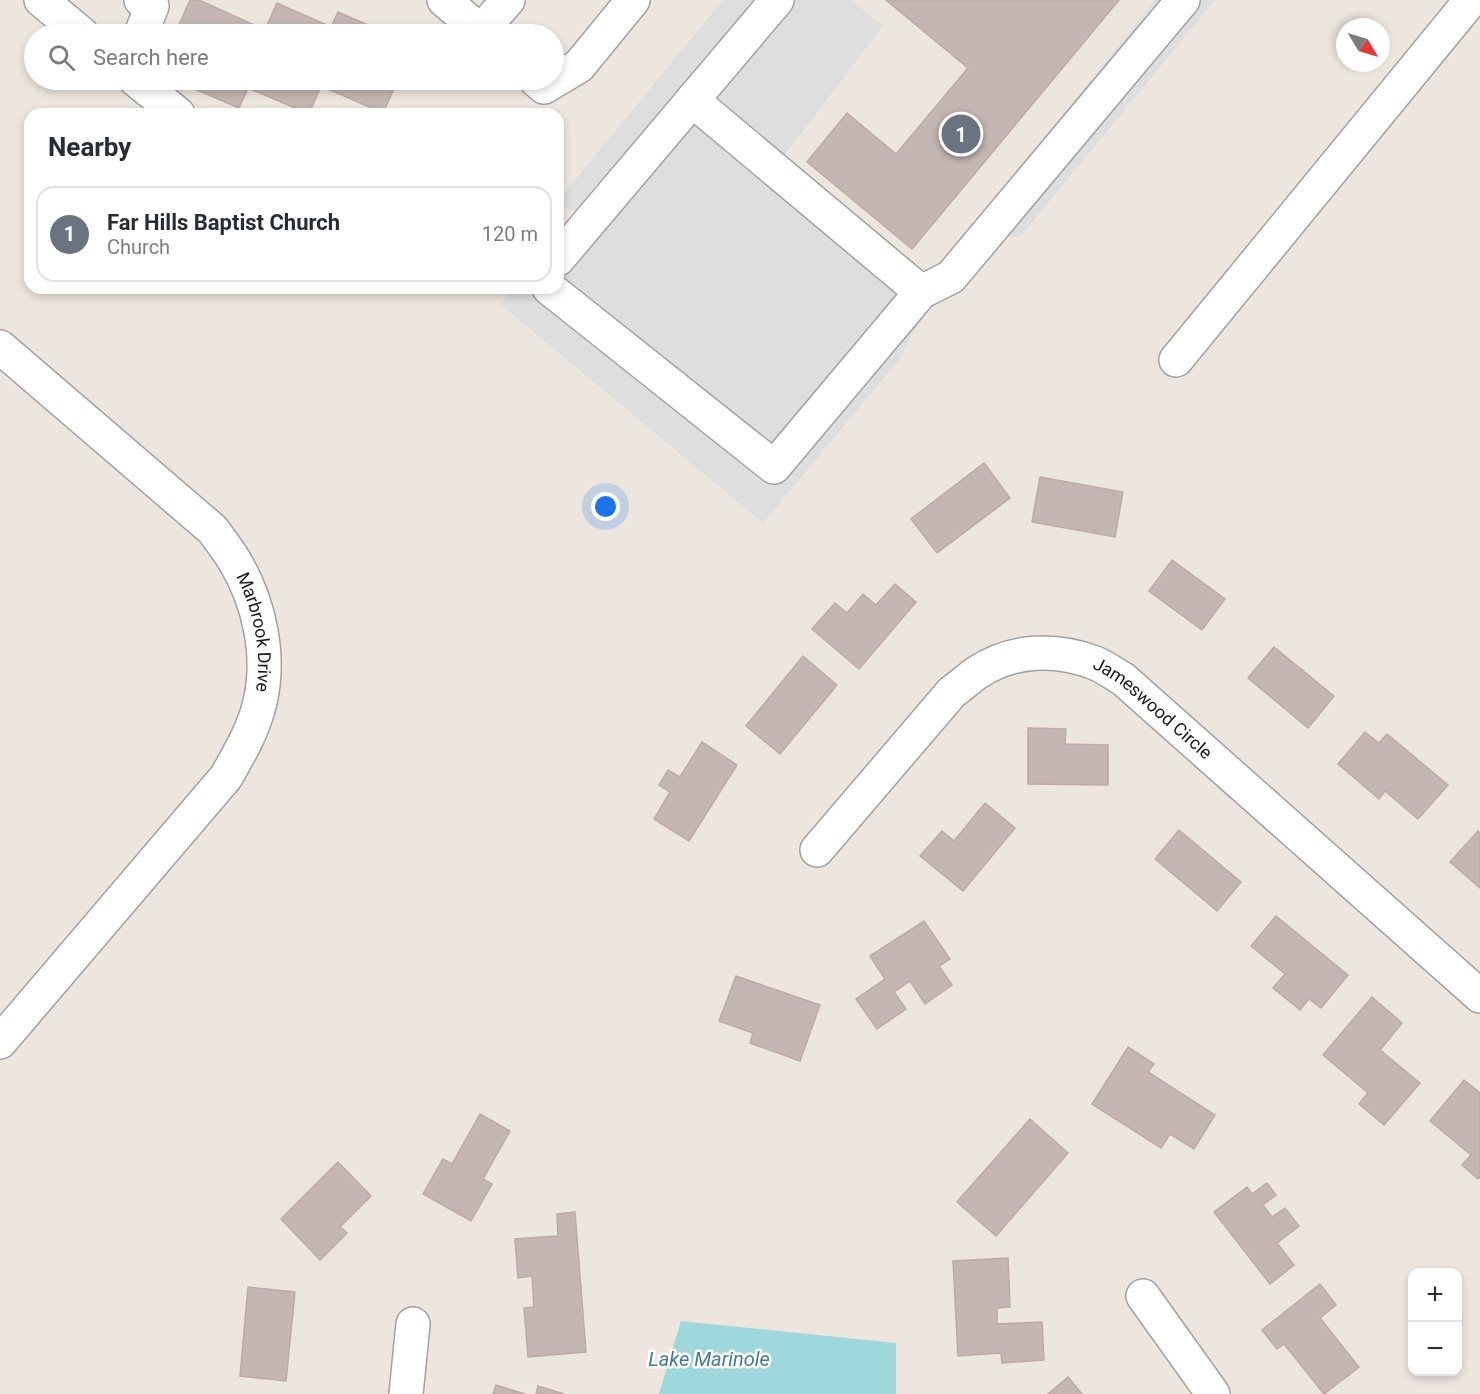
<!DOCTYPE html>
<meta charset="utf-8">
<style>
:root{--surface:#fff;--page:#f2f2f3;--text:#2b2b33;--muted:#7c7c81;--line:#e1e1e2;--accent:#c5001c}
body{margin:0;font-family:Roboto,sans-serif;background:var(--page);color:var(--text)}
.controls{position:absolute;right:18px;bottom:18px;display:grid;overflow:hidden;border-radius:12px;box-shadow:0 3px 9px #0003}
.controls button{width:54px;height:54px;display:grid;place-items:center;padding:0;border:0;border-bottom:2px solid var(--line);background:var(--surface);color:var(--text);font:30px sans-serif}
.compass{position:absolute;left:1336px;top:18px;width:54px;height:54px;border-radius:50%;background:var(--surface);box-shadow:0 3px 9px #0003;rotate:128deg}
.you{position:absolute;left:606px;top:507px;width:21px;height:21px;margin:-15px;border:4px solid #fff;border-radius:50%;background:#1a73e8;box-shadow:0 0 0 9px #1a73e833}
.badge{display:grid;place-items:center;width:39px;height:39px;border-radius:50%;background:var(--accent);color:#fff;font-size:20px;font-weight:700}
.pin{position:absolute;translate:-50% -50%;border:3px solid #fff;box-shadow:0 2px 6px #0006}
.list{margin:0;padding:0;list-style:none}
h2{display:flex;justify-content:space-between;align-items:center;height:78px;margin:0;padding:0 24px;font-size:26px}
h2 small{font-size:20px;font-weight:400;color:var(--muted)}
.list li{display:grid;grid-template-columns:39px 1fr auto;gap:18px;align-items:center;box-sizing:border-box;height:96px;margin:0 12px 12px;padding:0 12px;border:2px solid var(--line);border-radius:18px}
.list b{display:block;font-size:22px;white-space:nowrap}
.list p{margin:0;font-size:20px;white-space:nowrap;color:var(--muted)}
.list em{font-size:20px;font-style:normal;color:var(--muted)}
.icon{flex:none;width:33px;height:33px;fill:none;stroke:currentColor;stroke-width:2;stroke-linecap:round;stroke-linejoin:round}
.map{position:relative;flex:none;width:1480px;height:1394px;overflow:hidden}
.search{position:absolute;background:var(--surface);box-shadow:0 3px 9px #0003;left:24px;top:24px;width:540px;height:66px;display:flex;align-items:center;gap:15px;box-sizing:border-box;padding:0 21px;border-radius:33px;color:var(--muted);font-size:22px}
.panel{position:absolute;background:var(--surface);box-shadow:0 3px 9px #0003;left:24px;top:108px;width:540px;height:186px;border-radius:18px}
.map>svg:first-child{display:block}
</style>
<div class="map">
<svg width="1480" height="1394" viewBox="0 0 1480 1394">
<rect width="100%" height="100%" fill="#ede6df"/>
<g fill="#dedede">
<path d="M723 0H851L883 26 783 157 943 290 908 341 903 355 763 523 500 304 514 288H558V237L579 212 558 207V201Z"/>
<path d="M1155 0H1215L1020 237 968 233Z"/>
</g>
<path fill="#9ed7dc" d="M681 1321 896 1343V1394H659Z"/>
<g fill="#c4b7b3" stroke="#beaaa1" stroke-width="1.5">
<path d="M190 0H199L265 30 277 3 331 27 338 12 389 34H175Z"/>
<path d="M886 0H1119L912 249 807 162 847 113 896 154 968 68Z"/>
<path d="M174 80H398L383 113 321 86 309 114 248 88 239 108Z"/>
<path d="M984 463 1010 498 937 553 911 519Z"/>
<path d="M1040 477 1123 492 1115 537 1032 522Z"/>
<path d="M1172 560 1225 599 1202 630 1149 591Z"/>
<path d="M895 584 916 602 859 669 812 629 835 603 847 613 863 594 876 605Z"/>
<path d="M1274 647 1334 696 1308 728 1248 678Z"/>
<path d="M803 656 837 685 780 754 746 726Z"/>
<path d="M1028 728 1066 729 1065 744 1108 745V785L1028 784Z"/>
<path d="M1365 732 1379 743 1387 734 1448 785 1418 819 1385 791 1379 799 1338 764Z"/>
<path d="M702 742 737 765 689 841 654 819 670 792 659 785 668 770 680 777Z"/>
<path d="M985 803 1015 828 963 891 920 856 942 831 954 841Z"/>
<path d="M1179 830 1241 882 1217 911 1155 859Z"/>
<path d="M1478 831 1480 833V888L1450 862Z"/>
<path d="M1276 916 1348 975 1321 1008 1309 999 1300 1010 1273 988 1285 974 1251 946Z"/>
<path d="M924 921 950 959 939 966 952 985 925 1004 910 981 894 992 906 1009 877 1029 856 999 885 979 870 956Z"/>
<path d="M736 976 820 1005 800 1061 750 1043 753 1033 719 1021Z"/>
<path d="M1372 997 1402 1023 1380 1050 1420 1083 1384 1125 1359 1104 1368 1093 1323 1055Z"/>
<path d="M1128 1047 1154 1064 1148 1072 1215 1115 1194 1149 1170 1134 1161 1148 1092 1104Z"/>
<path d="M1464 1080 1480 1093V1177L1478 1179 1462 1165 1471 1155 1430 1121Z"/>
<path d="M480 1114 510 1131 483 1179 492 1184 471 1221 423 1194 443 1159 452 1164Z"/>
<path d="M1030 1119 1068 1153 996 1236 957 1202Z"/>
<path d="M338 1162 371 1196 340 1227 347 1233 320 1260 281 1219Z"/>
<path d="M1267 1183 1276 1195 1263 1205 1272 1217 1285 1208 1299 1226 1277 1243 1294 1265 1270 1284 1214 1212 1247 1187 1252 1194Z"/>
<path d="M575 1212 586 1352 528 1357 524 1308 534 1307 532 1276 518 1278 515 1239 558 1236 557 1214Z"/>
<path d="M1008 1258 1010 1307 997 1308V1324L1042 1322 1044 1360 1002 1363 1001 1353 958 1356 953 1261Z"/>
<path d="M1320 1284 1336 1305 1320 1318 1359 1367 1324 1394 1284 1344 1277 1349 1262 1330Z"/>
<path d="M248 1287 295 1292 286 1381 240 1376Z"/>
<path d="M1068 1377 1082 1394H1048Z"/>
<path d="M496 1385 525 1394H493Z"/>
<path d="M538 1386 564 1394H536Z"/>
</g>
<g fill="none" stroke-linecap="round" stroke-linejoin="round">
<g stroke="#a1a1a1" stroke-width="36">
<g id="minor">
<path d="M41 0 82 34"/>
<path d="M444 0 484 34"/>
<path d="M481 31 508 0"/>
<path d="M141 34 152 6 141 0"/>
<path d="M136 80 178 114"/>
<path d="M536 80 544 87 579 66 633 0"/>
<path d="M692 100 921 292"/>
<path d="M558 259 777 0"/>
<path d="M549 288 774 467 921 292 951 277 1183 0"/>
<path id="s1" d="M0 347 213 530C220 540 228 550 234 560 259 601 271 655 260 702 254 729 239 754 226 777L0 1042"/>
<path d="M1176 360 1471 0"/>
<path id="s2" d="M817 850 952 692C961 686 969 678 978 672 1013 649 1056 648 1095 663 1105 667 1114 674 1123 679L1480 996"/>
<path d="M1143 1296 1213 1394"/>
<path d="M406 1394 413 1324"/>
</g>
</g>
<use href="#minor" stroke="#fff" stroke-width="33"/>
</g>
<g text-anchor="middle" stroke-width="5" stroke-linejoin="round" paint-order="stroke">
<g font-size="18" fill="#1a1a1a" stroke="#fff">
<text dy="6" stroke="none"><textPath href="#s1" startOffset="394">Marbrook Drive</textPath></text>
<text dy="6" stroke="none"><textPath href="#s2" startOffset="436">Jameswood Circle</textPath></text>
</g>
<g font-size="20" font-style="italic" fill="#417b9c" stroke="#fff">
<text x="709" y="1366">Lake Marinole</text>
</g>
</g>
</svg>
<div class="controls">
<button>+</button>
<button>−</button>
</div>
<svg class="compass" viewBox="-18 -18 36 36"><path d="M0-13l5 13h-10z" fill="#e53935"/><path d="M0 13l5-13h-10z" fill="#7c7c81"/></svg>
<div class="you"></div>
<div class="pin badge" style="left:961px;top:134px;background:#6b7280">1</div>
<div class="search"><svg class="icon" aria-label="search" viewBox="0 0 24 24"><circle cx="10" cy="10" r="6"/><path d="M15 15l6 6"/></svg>Search here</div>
<section class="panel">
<h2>Nearby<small></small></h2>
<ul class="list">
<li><span class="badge" style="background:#6b7280">1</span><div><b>Far Hills Baptist Church</b><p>Church</p></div><em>120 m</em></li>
</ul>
</section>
</div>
